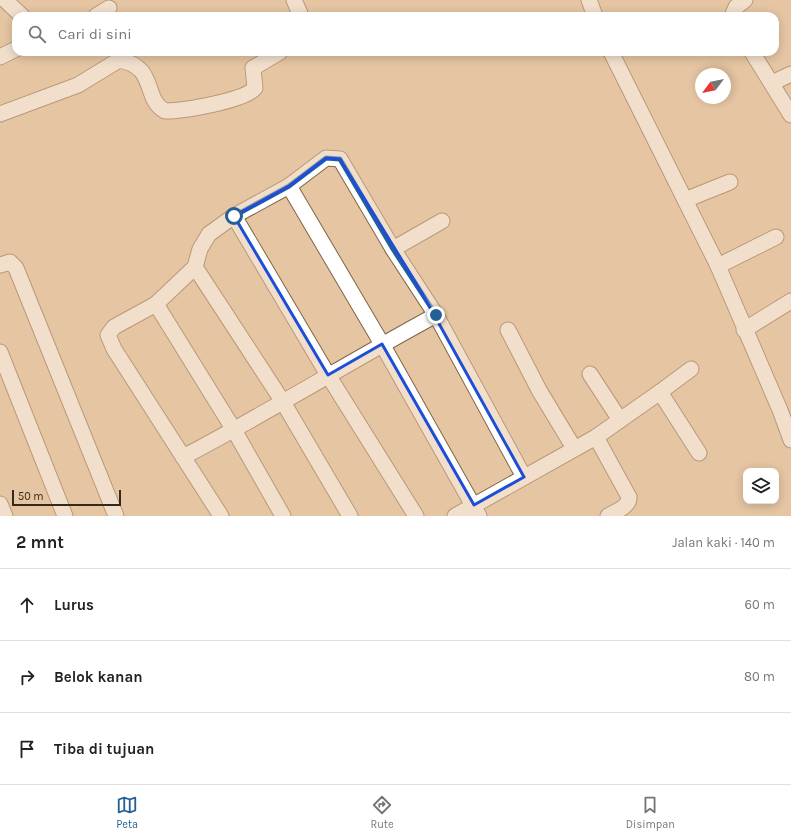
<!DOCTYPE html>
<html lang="id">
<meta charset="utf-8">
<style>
:root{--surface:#fff;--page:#f6f6f6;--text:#222;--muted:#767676;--line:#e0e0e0;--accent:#245f96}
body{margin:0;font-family:Karla,sans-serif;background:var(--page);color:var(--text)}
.controls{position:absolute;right:12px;bottom:12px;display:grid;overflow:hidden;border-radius:8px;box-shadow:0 2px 10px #0003}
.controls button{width:36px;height:36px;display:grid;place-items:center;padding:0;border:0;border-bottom:1px solid var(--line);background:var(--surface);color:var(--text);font:20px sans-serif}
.compass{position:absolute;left:695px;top:68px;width:36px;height:36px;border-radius:50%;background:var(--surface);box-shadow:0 2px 10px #0003;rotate:238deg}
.scale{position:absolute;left:12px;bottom:10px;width:109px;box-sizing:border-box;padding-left:4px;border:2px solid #35291b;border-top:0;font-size:11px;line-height:14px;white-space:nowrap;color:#35291b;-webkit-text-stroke:3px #e5c5a2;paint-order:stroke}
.stop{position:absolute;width:12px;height:12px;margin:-9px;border:3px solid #245f96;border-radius:50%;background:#fff}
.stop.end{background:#245f96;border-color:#fff;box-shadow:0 1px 4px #0008}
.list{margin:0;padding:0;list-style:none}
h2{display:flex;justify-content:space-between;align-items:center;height:52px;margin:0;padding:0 16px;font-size:17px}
h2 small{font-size:13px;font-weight:400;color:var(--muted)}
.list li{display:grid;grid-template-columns:26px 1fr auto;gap:12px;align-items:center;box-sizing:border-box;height:72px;padding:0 16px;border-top:1px solid var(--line)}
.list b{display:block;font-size:15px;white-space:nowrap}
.list em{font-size:13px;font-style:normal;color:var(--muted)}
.icon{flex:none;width:22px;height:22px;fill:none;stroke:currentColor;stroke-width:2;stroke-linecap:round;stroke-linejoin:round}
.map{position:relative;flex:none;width:791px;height:516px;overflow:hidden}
.search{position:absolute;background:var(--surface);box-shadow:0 2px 10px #0003;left:12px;right:12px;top:12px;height:44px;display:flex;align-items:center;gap:10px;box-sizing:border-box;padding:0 14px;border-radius:12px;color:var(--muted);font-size:15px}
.sheet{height:268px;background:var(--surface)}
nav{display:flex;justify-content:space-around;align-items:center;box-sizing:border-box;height:56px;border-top:1px solid var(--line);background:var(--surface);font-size:11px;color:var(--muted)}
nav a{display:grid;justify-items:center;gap:2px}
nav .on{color:var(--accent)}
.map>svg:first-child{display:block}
</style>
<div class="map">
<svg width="791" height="516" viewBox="0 0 791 516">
<rect width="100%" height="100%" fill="#e5c5a2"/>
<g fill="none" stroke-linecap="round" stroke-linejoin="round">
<g stroke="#816545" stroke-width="17">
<g id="minor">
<path d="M5 0 22 16"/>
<path d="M294 0 301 16"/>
<path d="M589 0 595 16"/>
<path d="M96 16 109 8"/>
<path d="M732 16 736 7 745 0"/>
<path d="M611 52 718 266 780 410 791 440"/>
<path d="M752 52 791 115"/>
<path d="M0 57 16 49"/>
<path d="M772 83 791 74"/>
<path d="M0 114 78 85 119 60C158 67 142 98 165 111 183 111 244 101 255 88L253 68 280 52"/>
<path d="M289 186 326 158 340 159 393 249 436 315 524 477"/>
<path d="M685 200 730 182"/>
<path d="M234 216 328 375 416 516"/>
<path d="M393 249 442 221"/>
<path d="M0 265 10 262 16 268 116 516"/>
<path d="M718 266 776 237"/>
<path d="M195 267 283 402 350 516"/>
<path d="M156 304 234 430 283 516"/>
<path d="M508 330 539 390 574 448"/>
<path d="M744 330 791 301"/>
<path d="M0 352 65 516"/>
<path d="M590 374 620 420"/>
<path d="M660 392 691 369"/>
<path d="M596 437 660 392 699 453"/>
<path d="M183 457C269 412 351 361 436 315"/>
<path d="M0 504 5 516"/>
<path d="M221 516 114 349 108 335 114 327 156 304 195 267 200 249 209 234 234 216 289 186 382 344 479 516"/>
<path d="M455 516 596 437 629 497C630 506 615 512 608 516"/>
</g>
</g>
<use href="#minor" stroke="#fff" stroke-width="15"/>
</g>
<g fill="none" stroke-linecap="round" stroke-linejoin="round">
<path stroke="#245f96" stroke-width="5" d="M234 216 289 186 326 158 340 159 393 249 436 315"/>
</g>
<path d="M0 0H791V516H0ZM326 158 340 159 422 293 524 477 474 505 382 344 328 375 234 216 289 186Z" fill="#e5c5a2" fill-opacity=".55" fill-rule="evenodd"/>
<path fill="none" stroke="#1d4ed8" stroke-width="3" stroke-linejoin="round" d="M326 158 340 159 422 293 524 477 474 505 382 344 328 375 234 216 289 186Z"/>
</svg>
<div class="controls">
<button><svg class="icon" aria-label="layers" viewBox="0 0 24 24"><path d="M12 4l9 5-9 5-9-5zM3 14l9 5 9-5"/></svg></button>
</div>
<svg class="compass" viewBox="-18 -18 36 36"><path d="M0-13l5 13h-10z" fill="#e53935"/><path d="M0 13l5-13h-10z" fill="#767676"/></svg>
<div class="scale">50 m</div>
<div class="stop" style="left:234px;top:216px"></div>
<div class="stop end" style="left:436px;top:315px"></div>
<div class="search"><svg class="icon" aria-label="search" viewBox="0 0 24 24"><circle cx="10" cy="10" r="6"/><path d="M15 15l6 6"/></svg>Cari di sini</div>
</div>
<section class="sheet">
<h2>2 mnt<small>Jalan kaki · 140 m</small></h2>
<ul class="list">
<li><svg class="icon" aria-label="ahead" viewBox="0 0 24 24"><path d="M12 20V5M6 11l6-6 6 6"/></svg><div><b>Lurus</b></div><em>60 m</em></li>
<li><svg class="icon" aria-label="right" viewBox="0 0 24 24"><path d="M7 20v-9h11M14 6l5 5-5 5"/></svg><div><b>Belok kanan</b></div><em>80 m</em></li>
<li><svg class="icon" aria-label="arrive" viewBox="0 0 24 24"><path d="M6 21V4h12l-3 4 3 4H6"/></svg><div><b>Tiba di tujuan</b></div></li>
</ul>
</section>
<nav>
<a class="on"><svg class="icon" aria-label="map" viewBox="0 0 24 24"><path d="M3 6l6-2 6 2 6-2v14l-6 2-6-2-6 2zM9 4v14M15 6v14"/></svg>Peta</a>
<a><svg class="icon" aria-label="directions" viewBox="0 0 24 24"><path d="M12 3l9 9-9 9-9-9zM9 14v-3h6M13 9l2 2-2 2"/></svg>Rute</a>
<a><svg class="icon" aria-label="saved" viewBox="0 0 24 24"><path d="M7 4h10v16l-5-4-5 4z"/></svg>Disimpan</a>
</nav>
